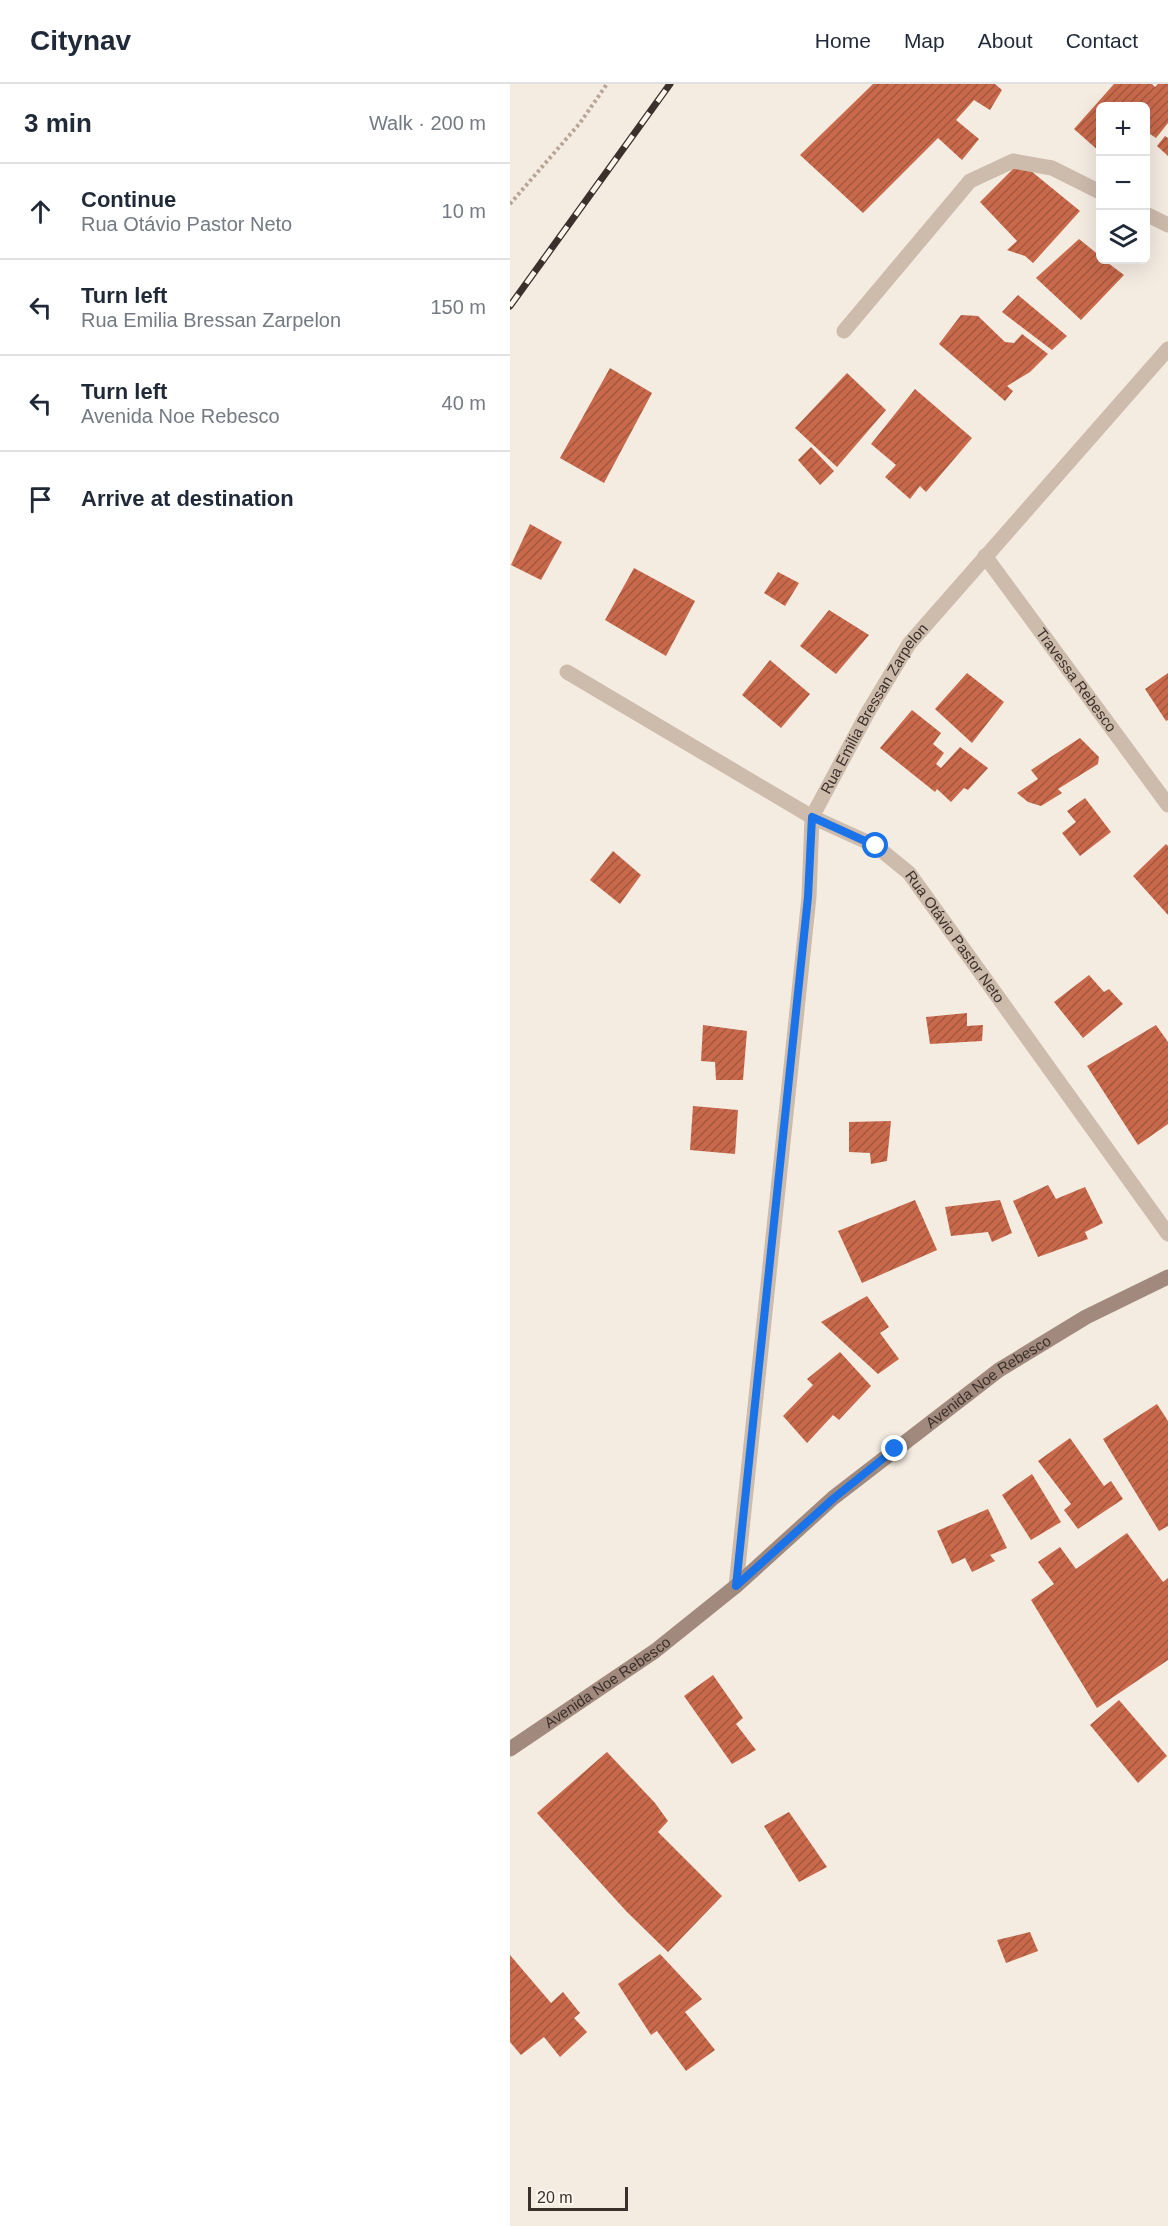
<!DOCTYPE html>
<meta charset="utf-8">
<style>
:root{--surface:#fff;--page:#f2f2f3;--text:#1f2937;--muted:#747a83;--line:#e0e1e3}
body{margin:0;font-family:Arial,sans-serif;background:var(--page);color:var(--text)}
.controls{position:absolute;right:18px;top:18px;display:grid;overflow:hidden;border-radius:9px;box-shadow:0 6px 24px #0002}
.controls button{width:54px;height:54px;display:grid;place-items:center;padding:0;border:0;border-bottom:2px solid var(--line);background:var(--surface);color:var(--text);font:30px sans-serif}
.scale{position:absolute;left:18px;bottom:15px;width:100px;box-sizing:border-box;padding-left:6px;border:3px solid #3b302b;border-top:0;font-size:16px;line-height:21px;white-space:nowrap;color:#3b302b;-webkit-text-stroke:4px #fbf5ee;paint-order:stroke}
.stop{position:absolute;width:18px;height:18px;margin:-14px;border:4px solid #1a73e8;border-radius:50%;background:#fff}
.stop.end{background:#1a73e8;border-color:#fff;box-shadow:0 2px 6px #0008}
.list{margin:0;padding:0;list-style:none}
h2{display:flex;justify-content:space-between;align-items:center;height:78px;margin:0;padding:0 24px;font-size:26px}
h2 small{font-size:20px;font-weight:400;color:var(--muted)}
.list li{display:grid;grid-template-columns:39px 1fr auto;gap:18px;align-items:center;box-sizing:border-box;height:96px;padding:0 24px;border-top:2px solid var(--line)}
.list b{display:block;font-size:22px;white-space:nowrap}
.list p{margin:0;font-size:20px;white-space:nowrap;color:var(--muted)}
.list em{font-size:20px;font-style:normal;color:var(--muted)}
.icon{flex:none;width:33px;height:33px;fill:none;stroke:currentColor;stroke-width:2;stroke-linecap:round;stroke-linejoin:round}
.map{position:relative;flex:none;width:658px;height:2142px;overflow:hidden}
header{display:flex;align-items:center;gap:36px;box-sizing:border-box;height:84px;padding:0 30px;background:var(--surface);border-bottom:2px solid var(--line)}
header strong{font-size:28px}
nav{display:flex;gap:33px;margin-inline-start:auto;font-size:21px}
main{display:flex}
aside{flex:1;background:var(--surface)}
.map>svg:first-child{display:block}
</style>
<header>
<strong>Citynav</strong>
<nav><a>Home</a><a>Map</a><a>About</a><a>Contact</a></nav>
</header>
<main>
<aside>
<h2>3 min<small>Walk · 200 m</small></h2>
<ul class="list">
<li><svg class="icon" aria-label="ahead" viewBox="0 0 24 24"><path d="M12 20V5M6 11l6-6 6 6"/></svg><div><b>Continue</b><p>Rua Otávio Pastor Neto</p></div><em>10 m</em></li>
<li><svg class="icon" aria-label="left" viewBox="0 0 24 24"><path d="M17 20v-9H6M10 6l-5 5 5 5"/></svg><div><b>Turn left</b><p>Rua Emilia Bressan Zarpelon</p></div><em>150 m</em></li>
<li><svg class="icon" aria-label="left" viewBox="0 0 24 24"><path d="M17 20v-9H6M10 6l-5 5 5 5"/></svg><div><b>Turn left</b><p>Avenida Noe Rebesco</p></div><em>40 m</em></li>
<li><svg class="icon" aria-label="arrive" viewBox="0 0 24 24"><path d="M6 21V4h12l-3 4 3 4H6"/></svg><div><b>Arrive at destination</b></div></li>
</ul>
</aside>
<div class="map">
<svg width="658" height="2142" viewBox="0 0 658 2142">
<defs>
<pattern id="building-hatch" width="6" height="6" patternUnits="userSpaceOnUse" patternTransform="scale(1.5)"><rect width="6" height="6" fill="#c8694b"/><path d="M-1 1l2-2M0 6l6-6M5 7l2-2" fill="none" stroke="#a4573f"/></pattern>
</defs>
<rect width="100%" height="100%" fill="#f4ebe1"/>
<g fill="url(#building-hatch)">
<path d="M363 0H485L492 6 480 26 464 16 446 36 469 55 452 76 428 54 353 129 290 71Z"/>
<path d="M604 0H642L645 3 648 0H658V39L646 54 637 48 636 50V22H590V68L564 45Z"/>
<path d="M655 52 658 54V72L647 62Z"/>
<path d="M510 78 570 127 523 179 515 172 497 166 507 157 470 118Z"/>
<path d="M569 155 590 172V176H594L614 191 571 236 526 194Z"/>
<path d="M508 211 557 252 542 266 492 228Z"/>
<path d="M451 231 468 232 495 258 504 259 512 250 538 270 520 288 497 302 503 307 495 317 429 260Z"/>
<path d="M100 284 142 309 94 399 50 374Z"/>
<path d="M337 289 376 326 327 383 285 344Z"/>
<path d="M405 305 462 354 416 408 410 402 400 415 375 393 386 381 361 360Z"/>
<path d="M301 363 324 387 310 401 288 376Z"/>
<path d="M20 440 52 458 31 496 1 481Z"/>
<path d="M124 484 185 517 156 572 95 536Z"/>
<path d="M268 488 289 499 275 522 254 509Z"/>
<path d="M319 526 359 551 326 590 290 562Z"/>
<path d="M260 576 300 610 271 644 232 611Z"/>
<path d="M457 589 494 618 462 659 425 625Z"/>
<path d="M658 589V636L656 637 635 605Z"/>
<path d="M402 626 431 649 423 660 434 669 426 680 431 684 450 663 478 684 458 706 454 704 441 718 427 705 425 708 370 664Z"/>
<path d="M570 654 589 673 588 680 548 705 552 709 531 722 518 718 507 709 528 695 521 686Z"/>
<path d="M575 714 601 748 570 772 552 749 566 738 557 727Z"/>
<path d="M656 760 658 762V831L623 792Z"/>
<path d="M103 767 131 791 110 820 80 796Z"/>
<path d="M579 891 594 908 599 905 613 920 573 954 544 918Z"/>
<path d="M457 929V942L473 941 472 957 420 960 416 933Z"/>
<path d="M193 941 237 947 233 996H206L205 978 191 977Z"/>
<path d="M646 941 658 958V1040L628 1061 577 982Z"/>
<path d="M183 1022 228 1026 225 1070 180 1066Z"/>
<path d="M381 1037 377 1077 361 1080 360 1069 339 1068V1038Z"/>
<path d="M538 1101 546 1115 575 1103 593 1139 575 1148 578 1155 528 1173 503 1117Z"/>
<path d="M405 1116 427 1166 352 1199 328 1147Z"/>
<path d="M490 1116 502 1149 482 1158 478 1148 441 1152 435 1123Z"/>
<path d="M357 1212 379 1243 370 1249 389 1275 368 1290 311 1238Z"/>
<path d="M330 1268 361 1302 329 1336 323 1331 297 1359 273 1332 303 1301 297 1295Z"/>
<path d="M647 1320 658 1337V1442L649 1447 593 1355Z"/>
<path d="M560 1354 594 1402 601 1397 613 1415 568 1445 554 1426 561 1420 528 1377Z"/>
<path d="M522 1390 551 1438 521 1456 492 1411Z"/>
<path d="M478 1425 497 1464 480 1471 485 1477 462 1488 455 1474 442 1480 427 1447Z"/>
<path d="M617 1449 653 1498 658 1494V1576L587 1624 521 1516 544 1500 528 1478 550 1463 566 1485Z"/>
<path d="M203 1591 233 1634 226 1640 246 1666 222 1680 174 1612Z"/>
<path d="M609 1616 657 1672 628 1699 580 1641Z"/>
<path d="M97 1668 145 1719 158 1737 148 1748 212 1812 158 1868 117 1828 27 1729Z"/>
<path d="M279 1728 317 1783 289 1798 254 1742Z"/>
<path d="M520 1848 528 1867 496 1879 487 1856Z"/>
<path d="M150 1870 192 1915 175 1928 205 1966 176 1987 147 1947 141 1951 108 1900Z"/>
<path d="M0 1871 41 1919 53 1908 70 1929 64 1934 77 1948 50 1973 34 1953 11 1971 0 1958Z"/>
</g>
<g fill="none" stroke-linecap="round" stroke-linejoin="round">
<path stroke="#b9a596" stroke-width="4" stroke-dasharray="3 3" stroke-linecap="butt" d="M0 120 70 39 97 0"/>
<g stroke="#cdbbac" stroke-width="15">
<path d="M636 130 658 141"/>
<path d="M334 247 460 97 503 77 542 84 590 108"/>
<path id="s1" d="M475 472 658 721"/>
<path id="s2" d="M57 588 302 733 366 762 399 789 658 1150"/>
<path id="s3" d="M226 1502 299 813 302 733 358 628 399 560 658 265"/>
</g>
<path stroke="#a18a7d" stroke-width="15" id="s4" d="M0 1665 145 1567 226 1502 323 1414 489 1286 576 1233 658 1193"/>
<g stroke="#3b302b" stroke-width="7">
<path id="rail" d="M0 222 160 0"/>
</g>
<use href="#rail" stroke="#fbf5ee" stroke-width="4.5" stroke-dasharray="14" stroke-linecap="butt"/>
</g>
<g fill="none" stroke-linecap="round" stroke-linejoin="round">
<path stroke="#1a73e8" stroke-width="8" d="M366 762 302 733 298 813 226 1502 324 1414 385 1365"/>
</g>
<g text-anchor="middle" stroke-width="5" stroke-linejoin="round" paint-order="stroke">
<g font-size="15" fill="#3b302b" stroke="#fbf5ee">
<text dy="5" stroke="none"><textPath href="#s1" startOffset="154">Travessa Rebesco</textPath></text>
<text dy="5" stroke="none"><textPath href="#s3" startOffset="898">Rua Emilia Bressan Zarpelon</textPath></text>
<text dy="5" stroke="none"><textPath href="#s2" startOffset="476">Rua Otávio Pastor Neto</textPath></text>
<text dy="5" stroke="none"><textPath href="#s4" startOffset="604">Avenida Noe Rebesco</textPath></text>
<text dy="5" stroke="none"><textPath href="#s4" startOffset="118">Avenida Noe Rebesco</textPath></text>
</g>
</g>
</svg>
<div class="controls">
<button>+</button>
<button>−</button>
<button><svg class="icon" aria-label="layers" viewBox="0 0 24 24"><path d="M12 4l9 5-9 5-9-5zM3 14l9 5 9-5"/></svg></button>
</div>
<div class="scale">20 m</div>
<div class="stop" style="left:366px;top:762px"></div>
<div class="stop end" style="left:385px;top:1365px"></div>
</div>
</main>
